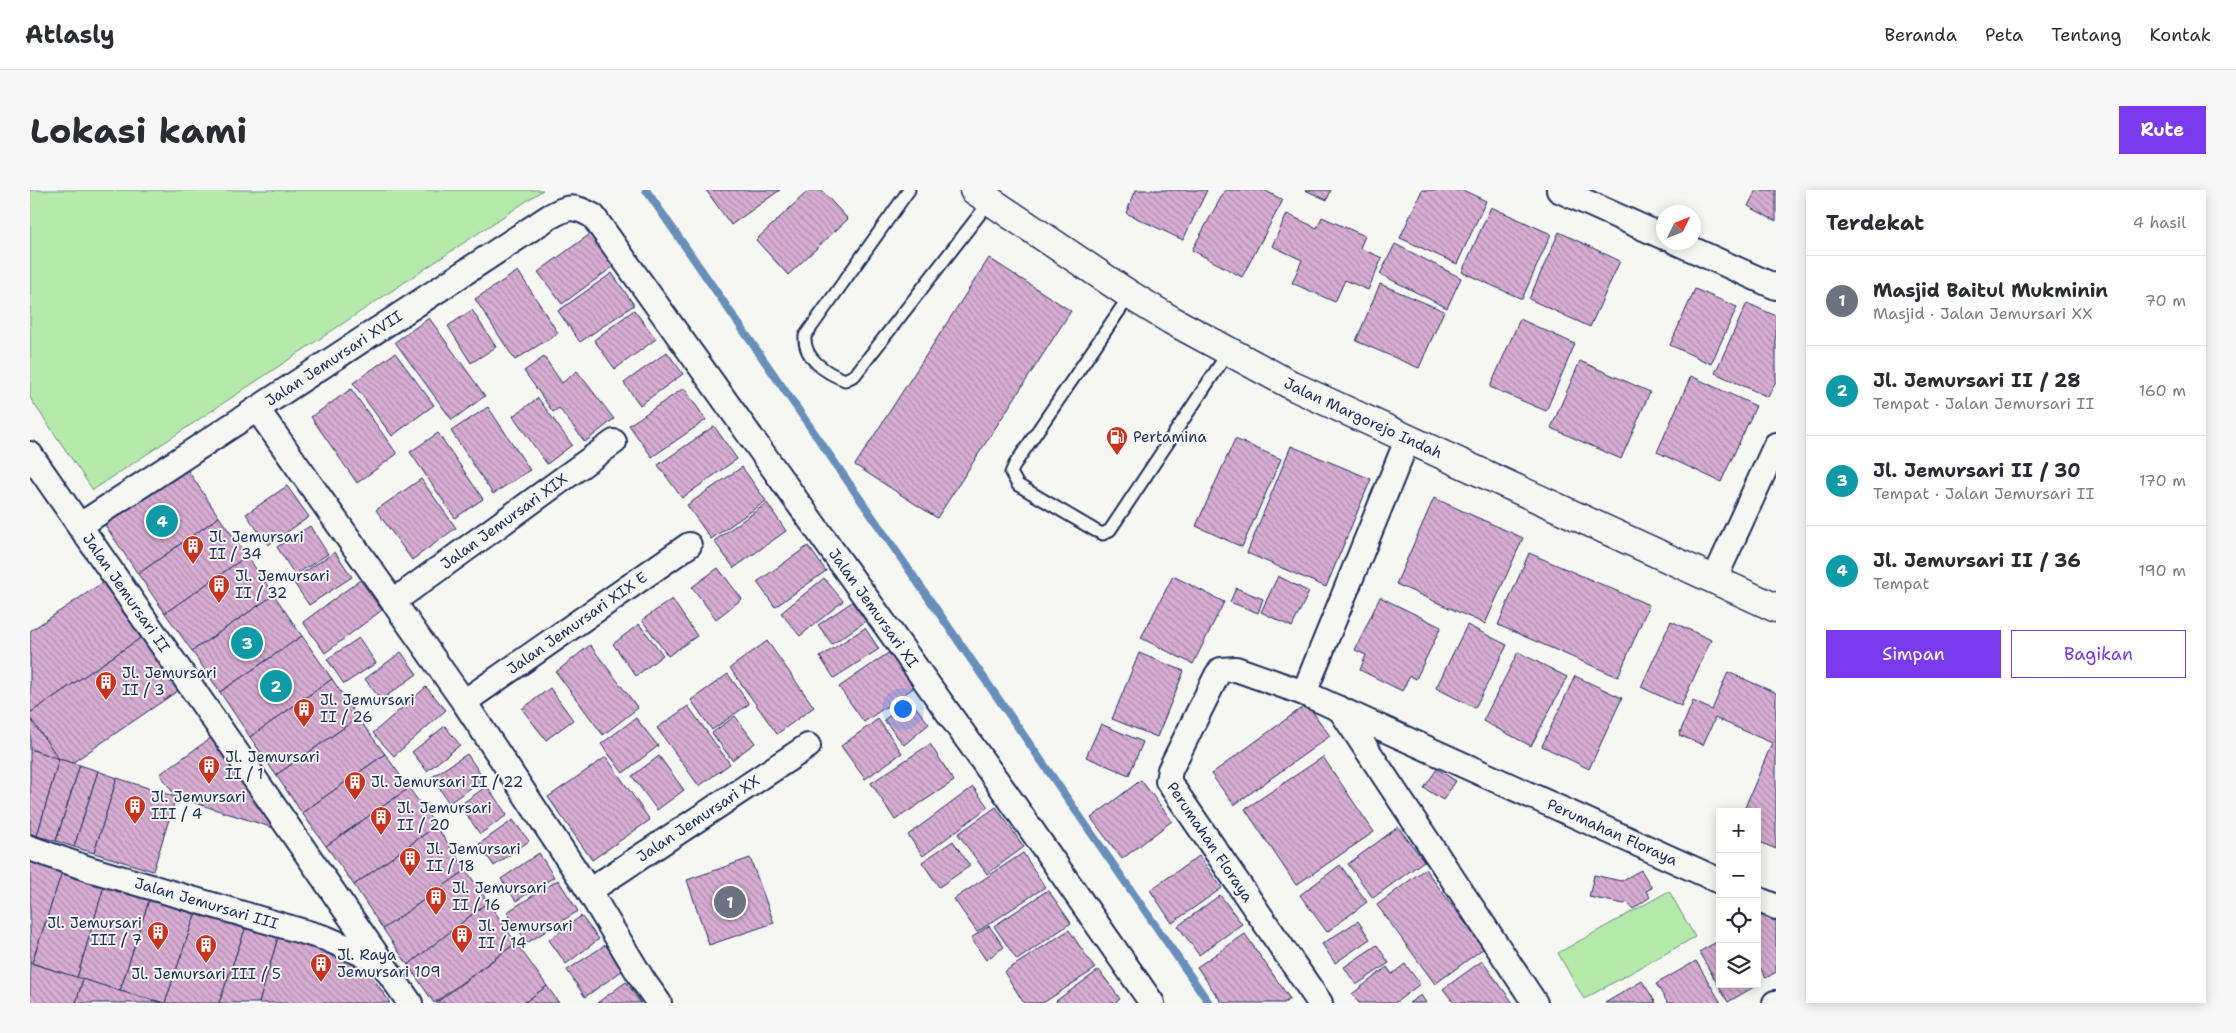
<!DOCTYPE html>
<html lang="id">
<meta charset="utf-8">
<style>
:root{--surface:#fff;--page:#f7f7f7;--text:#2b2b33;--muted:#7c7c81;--line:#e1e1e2;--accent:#7c3aed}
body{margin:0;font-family:"Shantell Sans",sans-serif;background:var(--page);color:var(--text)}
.controls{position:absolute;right:15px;bottom:15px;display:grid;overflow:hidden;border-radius:0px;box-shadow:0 2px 12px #0003}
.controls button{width:45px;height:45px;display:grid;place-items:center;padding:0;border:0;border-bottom:1px solid var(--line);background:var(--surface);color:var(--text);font:25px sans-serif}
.compass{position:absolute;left:1626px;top:15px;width:45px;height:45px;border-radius:50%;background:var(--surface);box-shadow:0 2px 12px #0003;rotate:47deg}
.you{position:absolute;left:872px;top:518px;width:18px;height:18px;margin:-12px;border:4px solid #fff;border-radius:50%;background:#1a73e8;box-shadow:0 0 0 8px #1a73e833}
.badge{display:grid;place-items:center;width:32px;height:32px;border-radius:50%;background:var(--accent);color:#fff;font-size:16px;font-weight:700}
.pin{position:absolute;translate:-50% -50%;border:2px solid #fff;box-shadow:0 1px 5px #0006}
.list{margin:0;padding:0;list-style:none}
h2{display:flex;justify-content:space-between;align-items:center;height:65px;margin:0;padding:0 20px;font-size:21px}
h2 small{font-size:16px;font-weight:400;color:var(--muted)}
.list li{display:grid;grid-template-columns:32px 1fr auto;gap:15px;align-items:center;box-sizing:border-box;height:90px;padding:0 20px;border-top:1px solid var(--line)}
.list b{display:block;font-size:19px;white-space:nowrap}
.list p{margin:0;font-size:16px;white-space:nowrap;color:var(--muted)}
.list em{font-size:16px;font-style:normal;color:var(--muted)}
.actions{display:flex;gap:10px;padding:15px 20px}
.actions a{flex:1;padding:11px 0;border:1px solid var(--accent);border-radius:0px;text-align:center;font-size:18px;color:var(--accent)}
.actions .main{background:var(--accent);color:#fff}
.icon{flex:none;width:28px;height:28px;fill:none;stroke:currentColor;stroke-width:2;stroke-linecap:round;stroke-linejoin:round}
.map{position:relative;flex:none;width:1746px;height:813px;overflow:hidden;border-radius:0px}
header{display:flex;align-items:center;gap:30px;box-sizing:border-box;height:70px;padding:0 25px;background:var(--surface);border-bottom:1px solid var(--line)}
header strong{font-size:24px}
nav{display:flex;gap:28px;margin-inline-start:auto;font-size:18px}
.intro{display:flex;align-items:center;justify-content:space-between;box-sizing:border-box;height:120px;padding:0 30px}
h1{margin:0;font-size:35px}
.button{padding:12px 22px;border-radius:0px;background:var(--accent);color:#fff;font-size:18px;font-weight:700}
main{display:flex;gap:30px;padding:0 30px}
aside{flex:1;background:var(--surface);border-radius:0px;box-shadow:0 2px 12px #0003}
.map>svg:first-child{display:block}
</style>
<header>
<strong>Atlasly</strong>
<nav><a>Beranda</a><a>Peta</a><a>Tentang</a><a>Kontak</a></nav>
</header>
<div class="intro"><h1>Lokasi kami</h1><a class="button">Rute</a></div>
<main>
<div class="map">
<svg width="1746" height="813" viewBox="0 0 1746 813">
<defs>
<pattern id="building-back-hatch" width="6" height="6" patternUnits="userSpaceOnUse" patternTransform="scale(1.25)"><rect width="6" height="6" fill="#d8add2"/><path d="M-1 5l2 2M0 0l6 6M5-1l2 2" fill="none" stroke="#ae8dae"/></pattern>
</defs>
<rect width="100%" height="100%" fill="#f6f6f2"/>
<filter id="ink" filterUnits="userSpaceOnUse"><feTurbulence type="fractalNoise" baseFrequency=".02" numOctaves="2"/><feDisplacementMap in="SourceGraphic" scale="10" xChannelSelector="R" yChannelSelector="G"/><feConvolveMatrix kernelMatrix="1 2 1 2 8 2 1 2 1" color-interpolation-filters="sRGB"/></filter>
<g filter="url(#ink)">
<g fill="#b6eaaa" stroke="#688c84">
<path d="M0 0H513L63 300 0 208Z"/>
<path d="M1639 701 1665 747 1554 809 1528 763Z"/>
</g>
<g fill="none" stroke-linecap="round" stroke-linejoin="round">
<path stroke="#678eba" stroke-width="8" d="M616 0 1179 813"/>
</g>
<g fill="url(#building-back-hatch)" stroke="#1b2f5e">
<path d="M676 0H750L701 35Z"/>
<path d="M779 0H791L818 29 758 85 726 50Z"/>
<path d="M1106 0H1177L1153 50 1096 23Z"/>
<path d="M1195 0H1234L1253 10 1212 87 1162 60Z"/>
<path d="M1275 0H1301L1297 10Z"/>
<path d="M1392 0H1433L1456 11 1427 74 1370 48Z"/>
<path d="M1726 0H1746V31L1718 16Z"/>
<path d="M1461 17 1521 44 1492 109 1432 82Z"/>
<path d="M1257 24 1287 38 1292 27 1335 46 1330 58 1352 68 1338 100 1315 90 1305 112 1262 93 1272 70 1242 56Z"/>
<path d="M1529 42 1590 71 1560 137 1499 109Z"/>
<path d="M560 44 584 76 532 114 508 82Z"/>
<path d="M1365 54 1431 88 1417 118 1350 84Z"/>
<path d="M959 68 1041 121 907 328 825 275Z"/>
<path d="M488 81 528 143 485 170 445 109Z"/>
<path d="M582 83 604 115 550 152 528 121Z"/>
<path d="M1350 94 1414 121 1389 178 1326 151Z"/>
<path d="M1665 99 1707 117 1681 174 1640 155Z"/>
<path d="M1717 113 1746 126V191L1738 207 1685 183Z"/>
<path d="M442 120 466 157 441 173 418 136Z"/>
<path d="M604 120 626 149 585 179 564 150Z"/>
<path d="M399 128 455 206 422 230 365 152Z"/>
<path d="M1490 129 1545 154 1516 221 1460 197Z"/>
<path d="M637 162 653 184 610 215 594 193Z"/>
<path d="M365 163 404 215 362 246 323 193Z"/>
<path d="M514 167 532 193 547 181 584 229 555 252 529 218 523 222 494 181Z"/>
<path d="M1550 171 1620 202 1591 269 1521 238Z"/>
<path d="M1661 186 1726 216 1691 292 1627 262Z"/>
<path d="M654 198 676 230 622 267 599 235Z"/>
<path d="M321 199 367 264 327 293 281 227Z"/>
<path d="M508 208 542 255 517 274 483 226Z"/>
<path d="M458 217 500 280 463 304 421 241Z"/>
<path d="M684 236 707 269 652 308 628 275Z"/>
<path d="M408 243 453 309 425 328 380 262Z"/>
<path d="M1205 249 1251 269 1212 357 1166 336Z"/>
<path d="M1261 256 1341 289 1296 397 1217 363Z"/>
<path d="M712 277 736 311 681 349 657 315Z"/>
<path d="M157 279 189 327 108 384 75 335Z"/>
<path d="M391 289 426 338 382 370 346 320Z"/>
<path d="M257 296 279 327 238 355 216 324Z"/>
<path d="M1404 308 1493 348 1455 434 1366 394Z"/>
<path d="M737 313 756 341 704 378 684 351Z"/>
<path d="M189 327 217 366 135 423 108 384Z"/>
<path d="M280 336 298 364 265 385 247 357Z"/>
<path d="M778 356 796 381 745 417 727 392Z"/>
<path d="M305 362 322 387 279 415 262 390Z"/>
<path d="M1499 363 1619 415 1588 487 1468 435Z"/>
<path d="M217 366 244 405 162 461 135 423Z"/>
<path d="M688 378 712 409 686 429 662 397Z"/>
<path d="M1143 386 1194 412 1163 474 1111 448Z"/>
<path d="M1248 386 1279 402 1262 437 1231 422Z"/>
<path d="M794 388 813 411 770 446 751 423Z"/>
<path d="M78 389 115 445 0 523V441Z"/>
<path d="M330 390 352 420 295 463 273 432Z"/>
<path d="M1206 398 1233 409 1228 423 1200 412Z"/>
<path d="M244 405 272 446 190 502 162 461Z"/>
<path d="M1350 407 1411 437 1386 489 1380 486 1372 501 1330 480 1336 465 1325 460Z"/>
<path d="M642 409 667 446 638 466 612 430Z"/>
<path d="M822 412 836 431 802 454 788 435Z"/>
<path d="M1641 431 1681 450 1651 516 1611 497Z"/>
<path d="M609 434 633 465 606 486 583 454Z"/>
<path d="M1437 435 1477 455 1445 518 1406 498Z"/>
<path d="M835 438 849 459 804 488 790 467Z"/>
<path d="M115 445 152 498 42 573 29 569 0 528V523Z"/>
<path d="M272 446 302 489 220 547 190 502Z"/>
<path d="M329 448 346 473 314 494 297 469Z"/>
<path d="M737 451 784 517 747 544 700 478Z"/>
<path d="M560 455 608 518 573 545 526 482Z"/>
<path d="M864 459 889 494 834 532 809 497Z"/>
<path d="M371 462 387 484 351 510 335 489Z"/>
<path d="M1488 462 1537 487 1501 556 1453 531Z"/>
<path d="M1109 463 1154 481 1127 547 1082 529Z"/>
<path d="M1698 482 1746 503V659L1727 651V622H1713L1742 553 1685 528 1673 555 1649 545 1663 511 1682 520Z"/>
<path d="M698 484 719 514 682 540 661 510Z"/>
<path d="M1545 486 1592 508 1559 579 1512 556Z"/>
<path d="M302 489 328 528 246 585 220 547Z"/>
<path d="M396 497 416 520 364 566 343 543Z"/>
<path d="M520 498 543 530 516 550 492 519Z"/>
<path d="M880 510 899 534 874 555 854 530Z"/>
<path d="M1277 514 1300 546 1204 615 1181 584Z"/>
<path d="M658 516 700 574 669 596 627 538Z"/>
<path d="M705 526 725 553 702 570 682 543Z"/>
<path d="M0 528 29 569 0 559Z"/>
<path d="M328 528 355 564 272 623 246 585Z"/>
<path d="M606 528 628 556 593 583 571 554Z"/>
<path d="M848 529 872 563 835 589 811 556Z"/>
<path d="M1071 534 1113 552 1099 585 1056 567Z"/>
<path d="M415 536 430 555 397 581 382 562Z"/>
<path d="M185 545 250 640 146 607 130 584Z"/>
<path d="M900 554 924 591 865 630 841 593Z"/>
<path d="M0 559 29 569 7 646 0 643Z"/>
<path d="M355 564 379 598 296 656 272 623Z"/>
<path d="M437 564 454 589 419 613 402 587Z"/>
<path d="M629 566 654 600 627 620 602 586Z"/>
<path d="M576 567 620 630 562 670 518 607Z"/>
<path d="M1293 567 1344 642 1266 695 1215 619Z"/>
<path d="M29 569 50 575 26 651 7 646Z"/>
<path d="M50 575 68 581 44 657 26 651Z"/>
<path d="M1407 579 1426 591 1413 610 1394 598Z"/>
<path d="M68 581 87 588 64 663 44 657Z"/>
<path d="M87 588 146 607 123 681 64 663Z"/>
<path d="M1111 590 1142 631 1092 669 1061 628Z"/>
<path d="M457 596 477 625 450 644 430 615Z"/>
<path d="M943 597 958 617 893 666 878 645Z"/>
<path d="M379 598 406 636 324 695 296 656Z"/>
<path d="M966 617 994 657 957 684 928 644Z"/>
<path d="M483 630 499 651 464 676 449 654Z"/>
<path d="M406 636 436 680 353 739 324 695Z"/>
<path d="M1368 637 1394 671 1343 708 1318 674Z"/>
<path d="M923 651 940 676 909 697 892 672Z"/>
<path d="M509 663 524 687 486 711 471 689Z"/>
<path d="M993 663 1015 697 947 742 924 709Z"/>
<path d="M1169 666 1192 698 1142 733 1120 700Z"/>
<path d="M0 668 33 679 2 773H0Z"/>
<path d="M720 668 744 733 679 755 657 690Z"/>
<path d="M1310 675 1337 712 1297 742 1270 705Z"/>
<path d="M33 679 75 693 47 788 2 773Z"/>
<path d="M1395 679 1454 758 1405 794 1347 715Z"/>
<path d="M436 680 458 712 378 775 353 739Z"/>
<path d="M1611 680 1622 698 1616 701 1620 707 1603 719 1597 712 1594 714 1559 707 1564 685 1591 691Z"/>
<path d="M528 690 548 721 497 753 477 722Z"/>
<path d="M75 693 120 707 90 801 47 788Z"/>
<path d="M1018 700 1041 733 987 770 964 736Z"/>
<path d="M1190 705 1212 734 1169 765 1148 736Z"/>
<path d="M120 707 166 722 135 813 90 801Z"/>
<path d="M458 712 486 753 404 813 378 775Z"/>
<path d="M1740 719 1746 729V782L1736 788 1727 773V726Z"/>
<path d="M166 722 217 734 189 813H135Z"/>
<path d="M551 726 569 749 536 774 519 750Z"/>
<path d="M1328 731 1340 749 1305 773 1292 754Z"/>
<path d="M217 734 249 744 229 813H189Z"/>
<path d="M959 736 974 757 956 770 941 748Z"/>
<path d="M1039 740 1065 779 1013 813H994L974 782Z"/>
<path d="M249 744 332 772 360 813H229Z"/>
<path d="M1215 744 1260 809 1254 813H1192L1167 777Z"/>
<path d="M583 750 599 776 555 807 537 780Z"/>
<path d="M1690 750V794H1727V791L1729 794 1698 812 1669 762Z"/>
<path d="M486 753 517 796 494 813H406Z"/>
<path d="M1347 755 1359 773 1326 795 1314 777Z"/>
<path d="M1452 771 1483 813H1424L1413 799Z"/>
<path d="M1666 771 1691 813H1638L1626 794Z"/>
<path d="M0 773 53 789 46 813H0Z"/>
<path d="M1375 774 1390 794 1365 813H1329L1322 804 1357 777 1362 784Z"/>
<path d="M1069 780 1090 809 1085 813H1027L1026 811Z"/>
<path d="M53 789 90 801 132 813H46Z"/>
<path d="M1612 791 1626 813H1575Z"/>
<path d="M596 792 611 813H567Z"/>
<path d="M517 796 529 813H494Z"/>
<path d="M1391 805 1396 813H1379Z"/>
</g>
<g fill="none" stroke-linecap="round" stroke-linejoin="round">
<g stroke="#1b2f5e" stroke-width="15">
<g id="lane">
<path d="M879 0 775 146C773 168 796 183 815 190L825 185 960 11"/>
<path d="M1100 105 985 274 981 283 988 295 1066 341 1073 344 1080 340 1199 161"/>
</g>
</g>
<g stroke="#1b2f5e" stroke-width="28">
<g id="street">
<path d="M1529 0 1634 47"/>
<path d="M1646 52 1746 97"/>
<path d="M227 219 434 512 559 701 614 792 629 813"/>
<path id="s1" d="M0 264 380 813"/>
<path id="s2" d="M49 336 519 27C539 16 543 15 563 26L982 612 1122 813"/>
<path d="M1684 390 1746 255"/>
<path id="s3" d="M364 411 584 252"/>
<path d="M1274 503 1378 248"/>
<path id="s4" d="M434 512 659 355"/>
<path d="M1310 519 1505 813"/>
<path id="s5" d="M0 658 59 679 295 748 349 771"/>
<path id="s6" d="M559 701 778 556"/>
<path d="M1727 709 1746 717"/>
<path id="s7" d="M1290 813 1138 591 1140 580 1187 485 1191 480 1206 479 1274 503 1690 691"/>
<path d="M1745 813H1746"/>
</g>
</g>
<g stroke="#1b2f5e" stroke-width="31">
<g id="primary">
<path id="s8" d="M944 0 1100 105 1141 130 1265 197 1746 418"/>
</g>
</g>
<use href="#lane" stroke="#f6f6f2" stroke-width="11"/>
<use href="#street" stroke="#f6f6f2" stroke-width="24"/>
<use href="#primary" stroke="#f6f6f2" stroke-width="28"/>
</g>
</g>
<defs>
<g id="fuel-pin" transform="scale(1.125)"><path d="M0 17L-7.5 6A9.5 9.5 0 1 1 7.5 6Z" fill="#c8321e" stroke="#f6f6f2"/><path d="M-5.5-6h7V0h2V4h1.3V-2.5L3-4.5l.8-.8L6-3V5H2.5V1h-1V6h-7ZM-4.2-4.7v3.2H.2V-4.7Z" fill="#fff"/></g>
<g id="building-pin" transform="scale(1.125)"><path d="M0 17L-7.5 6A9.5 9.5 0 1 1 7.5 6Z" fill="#c8321e" stroke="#f6f6f2"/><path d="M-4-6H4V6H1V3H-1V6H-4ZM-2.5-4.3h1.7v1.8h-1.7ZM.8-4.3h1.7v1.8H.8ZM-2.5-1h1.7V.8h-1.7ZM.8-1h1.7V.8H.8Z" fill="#fff"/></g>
</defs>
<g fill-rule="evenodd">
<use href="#fuel-pin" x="1087" y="247"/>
<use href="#building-pin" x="163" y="356"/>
<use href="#building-pin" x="189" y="395"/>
<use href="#building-pin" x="76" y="492"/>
<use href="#building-pin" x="274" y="519"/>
<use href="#building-pin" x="179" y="576"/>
<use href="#building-pin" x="325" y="592"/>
<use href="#building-pin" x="105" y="616"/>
<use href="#building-pin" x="351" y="627"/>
<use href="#building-pin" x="380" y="668"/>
<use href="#building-pin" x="406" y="707"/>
<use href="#building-pin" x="128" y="742"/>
<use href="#building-pin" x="432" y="745"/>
<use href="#building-pin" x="176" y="755"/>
<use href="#building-pin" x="291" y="774"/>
</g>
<g text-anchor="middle" stroke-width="4" stroke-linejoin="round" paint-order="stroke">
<g font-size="15" fill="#1b2f5e" stroke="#f6f6f2">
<text dy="5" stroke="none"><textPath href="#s2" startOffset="305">Jalan Jemursari XVII</textPath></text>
<text dy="5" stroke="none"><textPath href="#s8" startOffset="452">Jalan Margorejo Indah</textPath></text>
<text dy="5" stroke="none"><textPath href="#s3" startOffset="136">Jalan Jemursari XIX</textPath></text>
<text dy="5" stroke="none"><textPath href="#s1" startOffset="169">Jalan Jemursari II</textPath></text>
<text dy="5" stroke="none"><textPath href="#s2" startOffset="1092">Jalan Jemursari XI</textPath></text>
<text dy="5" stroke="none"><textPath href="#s4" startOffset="138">Jalan Jemursari XIX E</textPath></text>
<text dy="5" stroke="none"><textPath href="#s6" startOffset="131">Jalan Jemursari XX</textPath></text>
<text dy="5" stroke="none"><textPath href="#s7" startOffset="818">Perumahan Floraya</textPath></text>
<text transform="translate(1180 652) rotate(56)" y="5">Perumahan Floraya</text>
<text dy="5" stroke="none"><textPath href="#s5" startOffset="185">Jalan Jemursari III</textPath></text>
</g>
<g font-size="15" fill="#1b2f5e" stroke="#f6f6f2" text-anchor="start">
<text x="1103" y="252">Pertamina</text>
<text x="179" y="352">Jl. Jemursari<tspan x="179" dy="17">II / 34</tspan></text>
<text x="205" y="391">Jl. Jemursari<tspan x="205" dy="17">II / 32</tspan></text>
<text x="92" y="488">Jl. Jemursari<tspan x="92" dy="17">II / 3</tspan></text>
<text x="290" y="515">Jl. Jemursari<tspan x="290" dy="17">II / 26</tspan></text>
<text x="195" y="572">Jl. Jemursari<tspan x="195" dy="17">II / 1</tspan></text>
<text x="341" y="597">Jl. Jemursari II / 22</text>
<text x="121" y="612">Jl. Jemursari<tspan x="121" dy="17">III / 4</tspan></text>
<text x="367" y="623">Jl. Jemursari<tspan x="367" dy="17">II / 20</tspan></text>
<text x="396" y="664">Jl. Jemursari<tspan x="396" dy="17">II / 18</tspan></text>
<text x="422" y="703">Jl. Jemursari<tspan x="422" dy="17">II / 16</tspan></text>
<text x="112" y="738" text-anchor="end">Jl. Jemursari<tspan x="112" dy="17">III / 7</tspan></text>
<text x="448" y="741">Jl. Jemursari<tspan x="448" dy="17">II / 14</tspan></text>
<text x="307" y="770">Jl. Raya<tspan x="307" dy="17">Jemursari 109</tspan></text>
<text x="176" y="789" text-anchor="middle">Jl. Jemursari III / 5</text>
</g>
</g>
</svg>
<div class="controls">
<button>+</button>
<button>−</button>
<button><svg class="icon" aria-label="locate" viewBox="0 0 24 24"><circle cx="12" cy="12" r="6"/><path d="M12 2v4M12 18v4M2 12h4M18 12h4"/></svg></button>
<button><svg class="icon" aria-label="layers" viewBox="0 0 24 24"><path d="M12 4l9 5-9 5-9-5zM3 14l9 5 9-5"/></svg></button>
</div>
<svg class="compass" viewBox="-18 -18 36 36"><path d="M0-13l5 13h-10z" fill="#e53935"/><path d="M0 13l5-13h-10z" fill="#7c7c81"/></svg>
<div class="you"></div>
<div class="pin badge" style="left:700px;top:712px;background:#6b7280">1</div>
<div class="pin badge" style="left:246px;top:496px;background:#0f9aa8">2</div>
<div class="pin badge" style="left:217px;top:453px;background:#0f9aa8">3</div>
<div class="pin badge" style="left:132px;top:331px;background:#0f9aa8">4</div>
</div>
<aside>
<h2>Terdekat<small>4 hasil</small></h2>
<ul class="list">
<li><span class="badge" style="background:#6b7280">1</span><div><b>Masjid Baitul Mukminin</b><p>Masjid · Jalan Jemursari XX</p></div><em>70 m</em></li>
<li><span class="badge" style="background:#0f9aa8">2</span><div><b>Jl. Jemursari II / 28</b><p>Tempat · Jalan Jemursari II</p></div><em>160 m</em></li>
<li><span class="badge" style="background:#0f9aa8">3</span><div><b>Jl. Jemursari II / 30</b><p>Tempat · Jalan Jemursari II</p></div><em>170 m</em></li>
<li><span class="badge" style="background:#0f9aa8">4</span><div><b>Jl. Jemursari II / 36</b><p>Tempat</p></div><em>190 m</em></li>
</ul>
<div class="actions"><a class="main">Simpan</a><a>Bagikan</a></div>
</aside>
</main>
